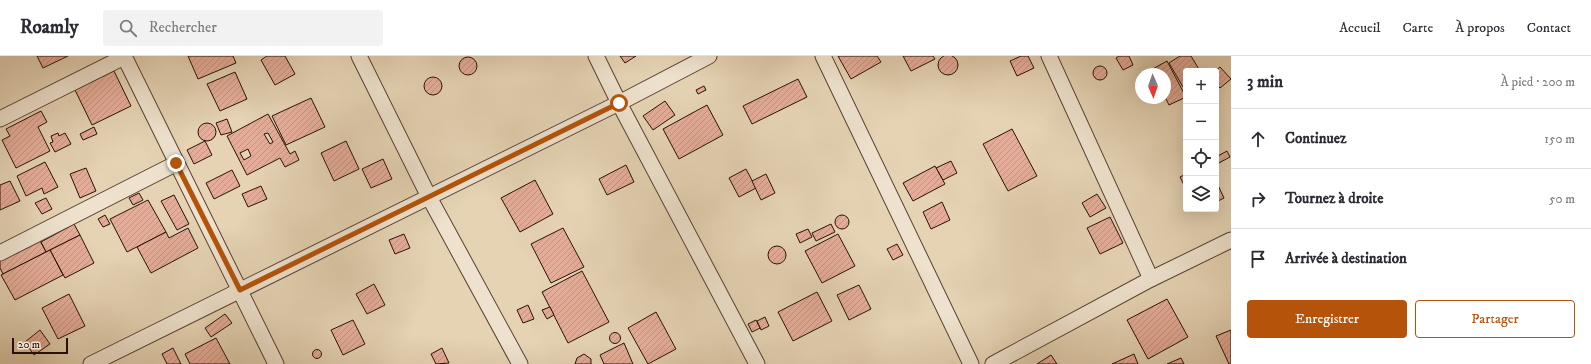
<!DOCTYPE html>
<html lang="fr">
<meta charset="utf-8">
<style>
:root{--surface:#fff;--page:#f2f2f3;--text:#2b2b33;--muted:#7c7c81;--line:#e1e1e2;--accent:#b45309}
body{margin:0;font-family:"IM FELL DW Pica",serif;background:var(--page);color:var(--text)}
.controls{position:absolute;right:12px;top:12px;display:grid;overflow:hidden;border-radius:4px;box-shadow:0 4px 16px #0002}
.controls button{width:36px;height:36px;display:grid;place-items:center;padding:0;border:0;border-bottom:1px solid var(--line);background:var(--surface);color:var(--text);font:20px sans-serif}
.compass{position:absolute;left:1135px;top:12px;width:36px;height:36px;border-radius:50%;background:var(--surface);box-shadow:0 4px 16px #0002;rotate:178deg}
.scale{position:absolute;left:12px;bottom:10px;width:56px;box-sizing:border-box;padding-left:4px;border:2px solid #2a1006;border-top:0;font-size:11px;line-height:14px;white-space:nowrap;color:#2a1006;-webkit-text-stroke:3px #eee2ce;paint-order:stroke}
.stop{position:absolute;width:12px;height:12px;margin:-9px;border:3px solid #b45309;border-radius:50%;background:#fff}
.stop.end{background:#b45309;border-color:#fff;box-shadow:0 1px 4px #0008}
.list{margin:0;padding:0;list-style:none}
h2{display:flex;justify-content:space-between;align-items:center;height:52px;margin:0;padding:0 16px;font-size:17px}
h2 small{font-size:13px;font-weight:400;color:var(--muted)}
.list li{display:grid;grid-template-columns:26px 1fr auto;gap:12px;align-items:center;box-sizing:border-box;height:60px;padding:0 16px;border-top:1px solid var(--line)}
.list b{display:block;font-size:15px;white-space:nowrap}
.list em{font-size:13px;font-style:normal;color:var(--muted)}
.actions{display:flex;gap:8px;padding:12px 16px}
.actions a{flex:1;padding:9px 0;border:1px solid var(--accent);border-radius:4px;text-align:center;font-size:14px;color:var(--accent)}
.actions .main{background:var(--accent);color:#fff}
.icon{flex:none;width:22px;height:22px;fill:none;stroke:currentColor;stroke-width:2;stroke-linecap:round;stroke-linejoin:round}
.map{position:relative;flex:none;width:1231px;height:308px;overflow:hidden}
header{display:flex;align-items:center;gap:24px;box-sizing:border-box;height:56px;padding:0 20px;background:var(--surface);border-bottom:1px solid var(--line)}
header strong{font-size:19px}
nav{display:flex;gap:22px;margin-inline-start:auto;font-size:14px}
.search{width:280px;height:36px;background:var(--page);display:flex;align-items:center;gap:10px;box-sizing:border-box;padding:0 14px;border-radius:4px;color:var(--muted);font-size:15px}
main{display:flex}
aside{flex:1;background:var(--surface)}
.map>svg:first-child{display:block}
</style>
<header>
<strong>Roamly</strong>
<div class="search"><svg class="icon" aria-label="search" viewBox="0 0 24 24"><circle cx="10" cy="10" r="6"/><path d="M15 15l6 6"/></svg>Rechercher</div>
<nav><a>Accueil</a><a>Carte</a><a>À propos</a><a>Contact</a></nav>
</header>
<main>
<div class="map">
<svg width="1231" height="308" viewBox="0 0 1231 308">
<defs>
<pattern id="building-hatch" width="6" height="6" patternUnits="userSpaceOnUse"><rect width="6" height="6" fill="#e5ad99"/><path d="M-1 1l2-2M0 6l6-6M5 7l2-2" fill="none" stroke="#c59482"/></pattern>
</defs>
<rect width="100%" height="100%" fill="#e5d3b4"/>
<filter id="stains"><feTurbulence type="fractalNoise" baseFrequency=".005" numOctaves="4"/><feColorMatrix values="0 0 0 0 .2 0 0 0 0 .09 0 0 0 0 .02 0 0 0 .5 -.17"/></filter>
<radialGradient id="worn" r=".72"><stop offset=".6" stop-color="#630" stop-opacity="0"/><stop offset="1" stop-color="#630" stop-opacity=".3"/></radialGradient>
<g fill="url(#building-hatch)" stroke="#2a1006" fill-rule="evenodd">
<circle cx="948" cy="9" r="10"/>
<path d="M37 0H68L43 12Z"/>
<path d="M188 0H233L236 7 198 23Z"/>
<path d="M267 0H285L295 18 275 29 261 4Z"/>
<path d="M620 0H636L625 7Z"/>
<path d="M838 0H877L881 6 851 23Z"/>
<path d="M903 0H933L935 3 911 15Z"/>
<path d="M1021 0H1028L1034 12 1017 20 1010 5Z"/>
<path d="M1119 0H1129L1133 9 1123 14 1116 2Z"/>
<path d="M1180 0H1191L1200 15H1186V29L1183 31 1169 7Z"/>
<circle cx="468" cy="10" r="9"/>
<path d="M1167 5 1186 41 1169 49 1165 41V18H1153L1151 14Z"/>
<circle cx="1100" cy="17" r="7"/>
<path d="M1220 11 1231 23 1220 32 1216 27V15H1215Z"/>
<path d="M114 15 131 50 92 69 75 34Z"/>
<path d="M235 16 247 43 220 55 207 28Z"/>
<circle cx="433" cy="30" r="9"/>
<path d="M798 23 807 41 752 68 743 50Z"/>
<path d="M704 30 706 34 698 38 696 34Z"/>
<path d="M311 42 325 71 286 89 272 60Z"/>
<path d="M665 45 675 59 653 74 643 60Z"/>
<path d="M707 49 723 79 679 103 663 73Z"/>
<path d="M41 55 47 66 38 71 50 95 16 112 2 84 10 80 6 73Z"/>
<path d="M268 58 290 98 295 95 299 104 285 111 280 102 247 119 227 80ZM268 77 273 86 270 88 264 78ZM248 93 251 100 244 104 240 97Z"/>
<path d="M227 63 232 76 221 79 216 67Z"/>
<circle cx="207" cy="76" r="9"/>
<path d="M94 71 97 78 83 84 80 78Z"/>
<path d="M1012 73 1037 120 1008 135 983 88Z"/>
<path d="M58 77 59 80 65 77 71 88 55 96 50 87 53 86 51 80Z"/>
<path d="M205 85 212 99 194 108 187 94Z"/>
<path d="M346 85 359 113 334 125 321 97Z"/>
<path d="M1227 95 1230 101 1219 107 1216 101Z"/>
<path d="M383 103 392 123 371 132 362 113Z"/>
<path d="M951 105 957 117 943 124 936 112Z"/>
<path d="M45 106 58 131 44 138 42 132 26 140 17 120Z"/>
<path d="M626 109 634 126 607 139 599 123Z"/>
<path d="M935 110 945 128 913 145 903 127Z"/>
<path d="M86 112 96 135 80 142 70 118Z"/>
<path d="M746 113 756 132 739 141 729 122Z"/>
<path d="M232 114 240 130 214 143 206 127Z"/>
<path d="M766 118 775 137 761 144 752 125Z"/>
<path d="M1186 118V133L1180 121Z"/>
<path d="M535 124 553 158 520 176 501 142Z"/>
<path d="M10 125 20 145 0 154V129Z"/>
<path d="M1216 125 1224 142 1216 146Z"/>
<path d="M261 130 267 143 248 151 242 138Z"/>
<path d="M139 137 143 144 133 149 129 142Z"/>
<path d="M1097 138 1106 152 1090 161 1082 147Z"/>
<path d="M174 139 189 168 177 174 161 145Z"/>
<path d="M46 142 52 153 42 158 35 147Z"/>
<path d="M148 144 166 176 127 196 110 163Z"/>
<path d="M942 146 950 164 931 173 923 156Z"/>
<circle cx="842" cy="166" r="7"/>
<path d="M105 159 110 168 103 171 98 163Z"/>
<path d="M1110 161 1123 187 1100 198 1087 172Z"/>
<path d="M74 168 80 179 46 196 41 186Z"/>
<path d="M831 168 835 176 816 185 812 177Z"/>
<path d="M188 172 198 192 151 217 137 191 166 176 169 182Z"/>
<path d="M563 172 584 211 551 227 531 188Z"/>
<path d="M808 173 812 181 800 187 796 178Z"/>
<path d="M404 178 410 192 395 198 389 184Z"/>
<path d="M838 178 855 210 822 227 805 195Z"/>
<path d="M37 179 46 196 3 218 0 212V198Z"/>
<path d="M80 179 94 207 65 222 50 194Z"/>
<path d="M897 188 903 199 893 204 887 193Z"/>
<circle cx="777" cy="199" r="9"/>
<path d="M50 194 63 219 15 244 1 219Z"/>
<path d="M582 215 609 266 568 287 542 236Z"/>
<path d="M374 228 385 249 367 258 356 238Z"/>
<path d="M859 229 871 253 849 264 837 239Z"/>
<path d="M817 236 832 265 793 285 778 256Z"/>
<path d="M69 238 85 270 58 283 42 252Z"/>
<path d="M1167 243 1188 281 1148 303 1127 264Z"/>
<path d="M528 249 534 263 523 267 517 254Z"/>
<path d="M550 251 554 259 547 263 542 254Z"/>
<path d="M656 256 676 293 648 308 628 272Z"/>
<path d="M225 258 232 267 211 281 205 272Z"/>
<path d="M765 261 769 270 761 274 757 265Z"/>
<path d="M353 264 365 288 343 299 331 274Z"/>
<path d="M756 264 760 272 752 276 748 268Z"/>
<path d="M40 274 50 288 34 299 25 286Z"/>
<path d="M1231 274V308H1229L1216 280Z"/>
<circle cx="615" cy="282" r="5.5"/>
<path d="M216 282 230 308H190L185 298Z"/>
<path d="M624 287 633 308H604L600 299Z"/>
<path d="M173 292 181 308H167L162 298Z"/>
<path d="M442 292 449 307 436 308 431 298Z"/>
<circle cx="317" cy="298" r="4.5"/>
<path d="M584 298 591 303V308H575L577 302Z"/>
<path d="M1134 298 1138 308H1112Z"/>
<path d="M1051 299 1057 308H1037Z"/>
<path d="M1181 302 1184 308H1167Z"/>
</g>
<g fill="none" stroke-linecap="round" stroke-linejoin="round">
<g stroke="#594132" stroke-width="17">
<g id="street">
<path d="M124 0 276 308"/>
<path d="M359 0 429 141 520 308"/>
<path d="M596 0 619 47 757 308"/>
<path d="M823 0 971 308"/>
<path d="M1049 0 1151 223"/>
<path d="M0 63 124 1"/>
<path d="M0 197 177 107"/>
<path d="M91 308 619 47 709 0"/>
<path d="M993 308 1151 223 1231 184"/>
</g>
</g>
<use href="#street" stroke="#eee2ce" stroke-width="15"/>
</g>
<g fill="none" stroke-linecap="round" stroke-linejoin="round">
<path stroke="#b45309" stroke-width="5" d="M176 107 240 234 619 47"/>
</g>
<rect width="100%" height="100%" filter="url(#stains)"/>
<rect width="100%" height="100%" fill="url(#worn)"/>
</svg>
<div class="controls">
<button>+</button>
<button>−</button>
<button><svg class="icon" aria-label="locate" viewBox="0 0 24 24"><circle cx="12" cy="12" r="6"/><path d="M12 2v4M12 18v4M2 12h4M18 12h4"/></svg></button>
<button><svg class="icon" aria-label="layers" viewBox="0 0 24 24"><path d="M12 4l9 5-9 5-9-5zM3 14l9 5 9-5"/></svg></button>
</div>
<svg class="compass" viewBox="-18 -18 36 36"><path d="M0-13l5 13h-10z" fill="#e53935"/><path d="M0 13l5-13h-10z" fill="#7c7c81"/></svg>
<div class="scale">20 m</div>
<div class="stop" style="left:619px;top:47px"></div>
<div class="stop end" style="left:176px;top:107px"></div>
</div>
<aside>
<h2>3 min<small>À pied · 200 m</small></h2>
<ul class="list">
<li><svg class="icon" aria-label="ahead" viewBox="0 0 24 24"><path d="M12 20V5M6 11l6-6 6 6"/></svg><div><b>Continuez</b></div><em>150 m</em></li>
<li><svg class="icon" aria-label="right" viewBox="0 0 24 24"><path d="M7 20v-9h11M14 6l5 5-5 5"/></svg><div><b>Tournez à droite</b></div><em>50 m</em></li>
<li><svg class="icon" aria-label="arrive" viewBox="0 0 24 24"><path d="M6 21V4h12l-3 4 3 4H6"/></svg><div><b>Arrivée à destination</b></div></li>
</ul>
<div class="actions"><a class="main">Enregistrer</a><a>Partager</a></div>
</aside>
</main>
